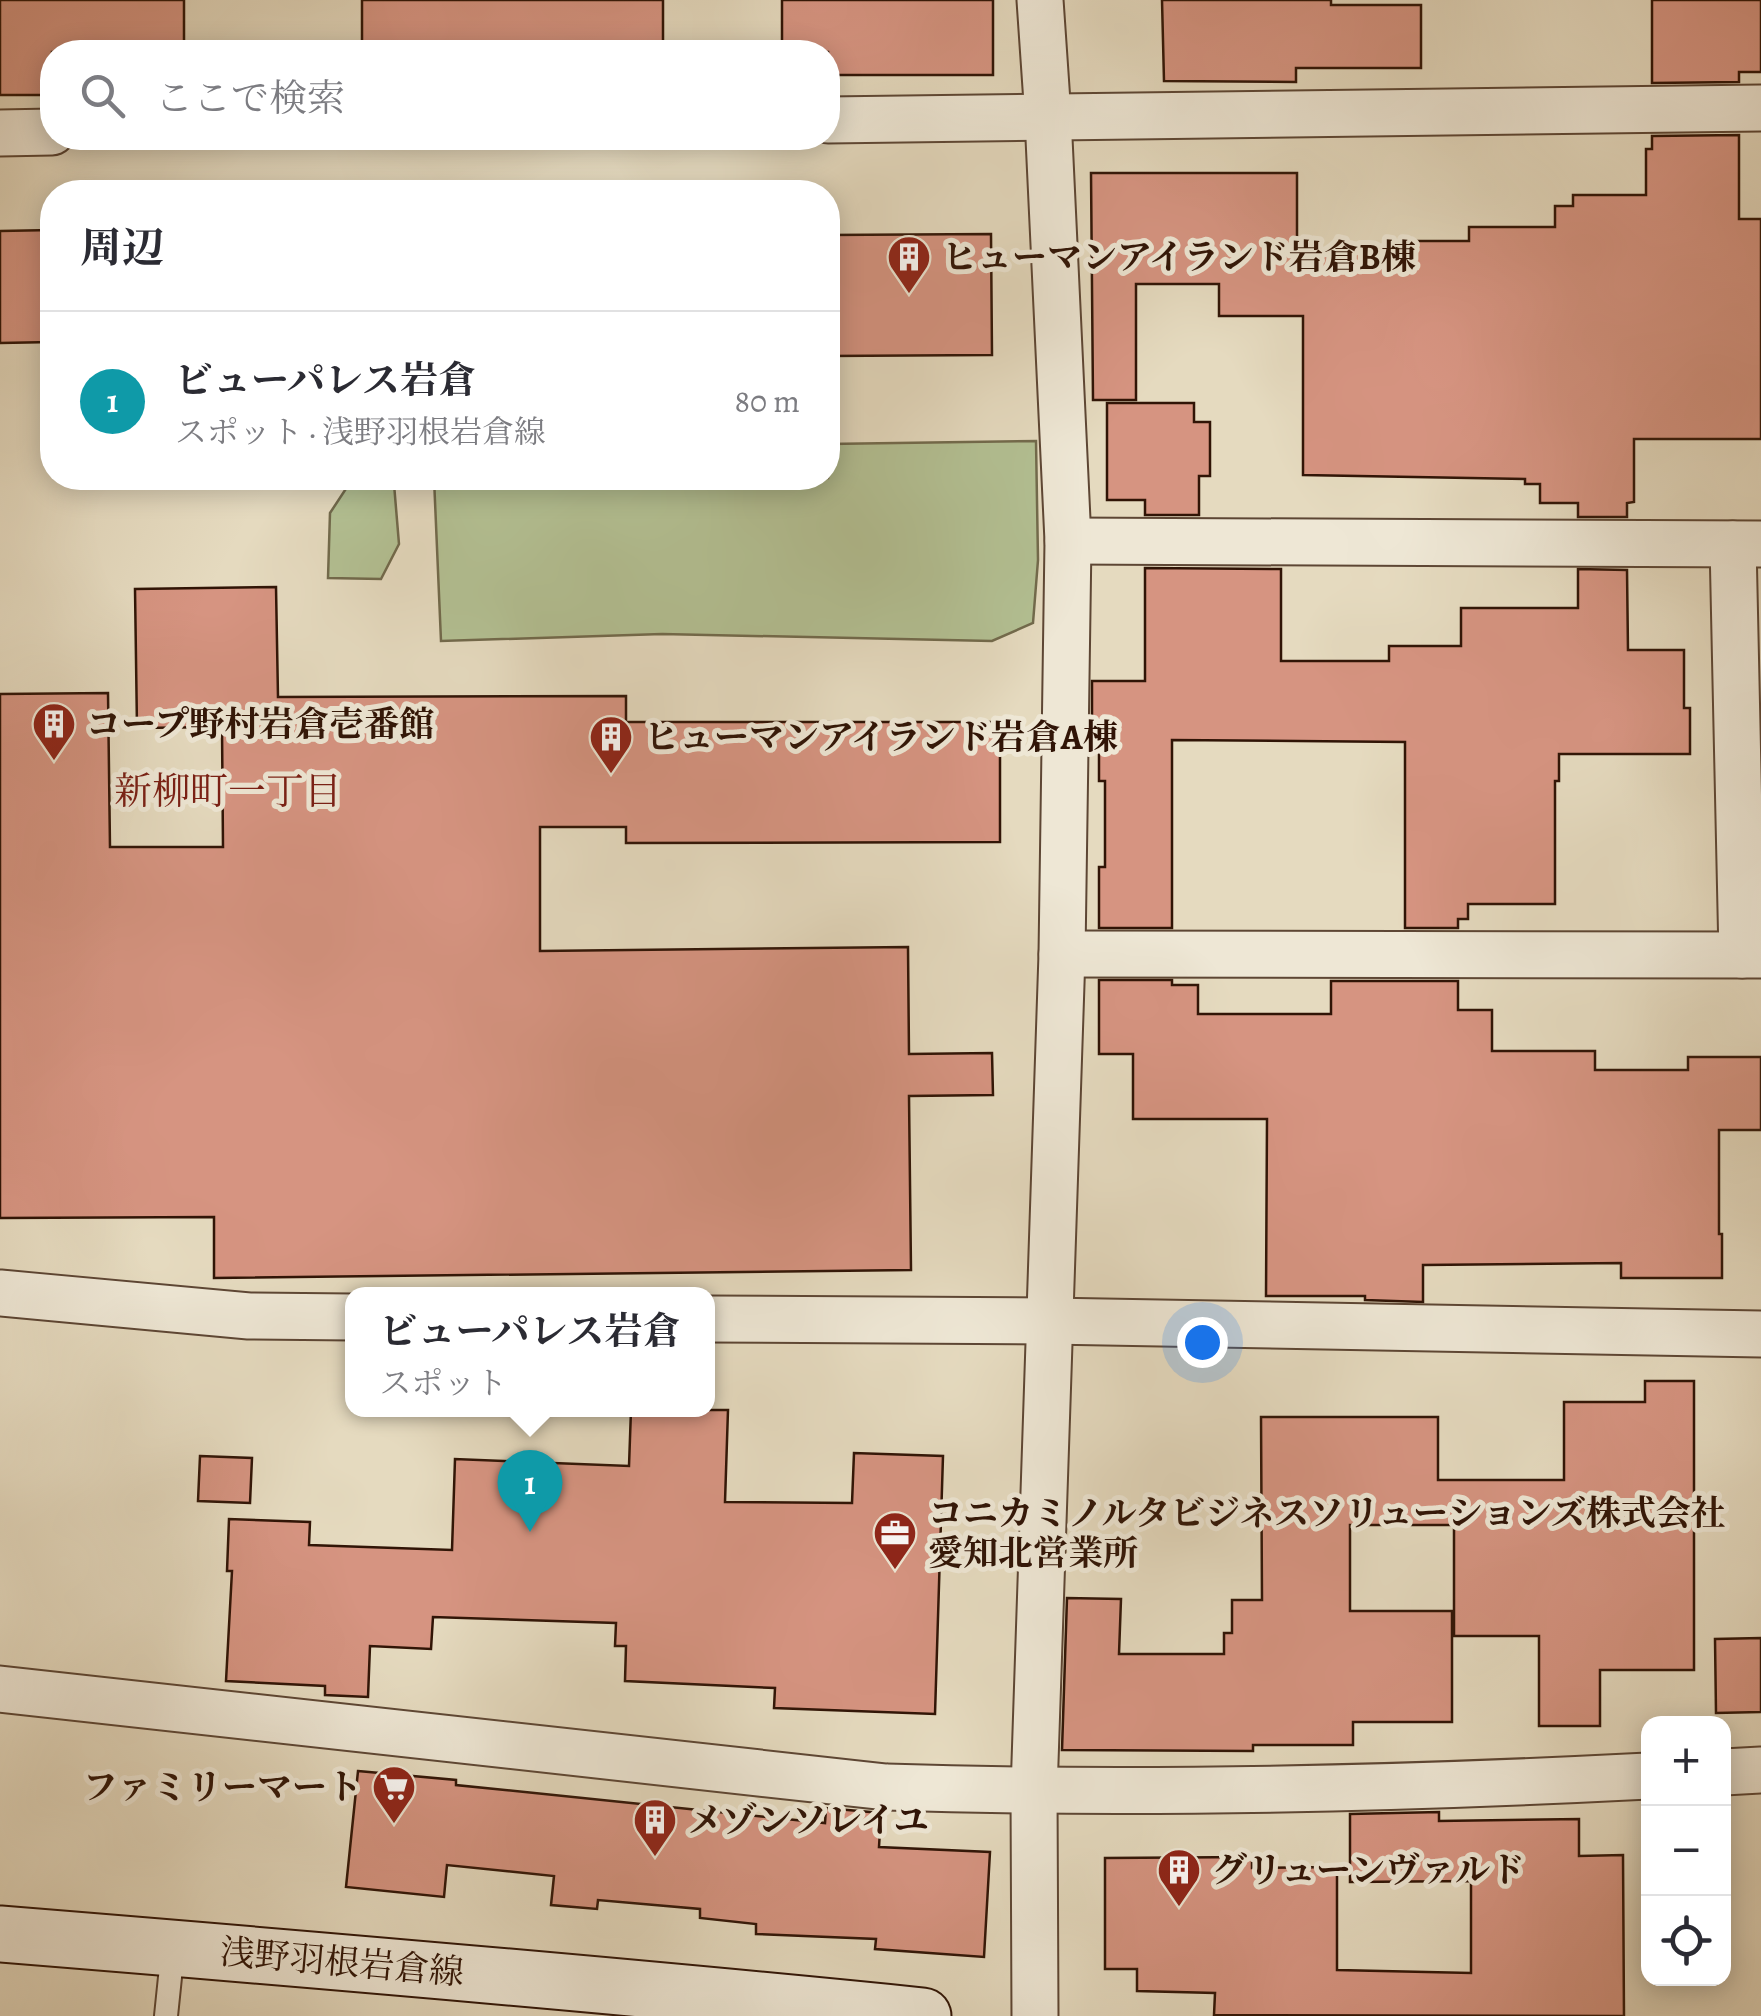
<!DOCTYPE html>
<html lang="ja">
<meta charset="utf-8">
<style>
:root{--surface:#fff;--page:#f7f7f7;--text:#2b2b33;--muted:#7c7c81;--line:#e1e1e2;--accent:#db2777}
body{margin:0;font-family:Alegreya,"Noto Serif JP",serif;background:var(--page);color:var(--text)}
.controls{position:absolute;right:30px;bottom:30px;display:grid;overflow:hidden;border-radius:20px;box-shadow:0 5px 25px #0003}
.controls button{width:90px;height:90px;display:grid;place-items:center;padding:0;border:0;border-bottom:2px solid var(--line);background:var(--surface);color:var(--text);font:50px sans-serif}
.you{position:absolute;left:1202px;top:1342px;width:35px;height:35px;margin:-25px;border:8px solid #fff;border-radius:50%;background:#1a73e8;box-shadow:0 0 0 15px #1a73e833}
.badge{display:grid;place-items:center;width:65px;height:65px;border-radius:50%;background:var(--accent);color:#fff;font-size:32px;font-weight:700}
.pin{position:absolute;translate:-50% -82px;filter:drop-shadow(0 2px 5px #0008)}
.pin::after{content:'';position:absolute;top:52px;width:35px;height:30px;background:inherit;clip-path:polygon(0 0,100% 0,50% 100%)}
.popup{position:absolute;left:345px;top:1287px;width:370px;height:130px;box-sizing:border-box;display:grid;place-content:center;border-radius:20px;background:var(--surface);filter:drop-shadow(0 2px 8px #0005);font-size:32px;white-space:nowrap;color:var(--muted)}
.popup b{font-size:38px;color:var(--text)}
.popup::after{content:'';position:absolute;left:50%;top:100%;margin-left:-20px;border:20px solid transparent;border-top-color:var(--surface)}
.list{margin:0;padding:0;list-style:none}
h2{display:flex;justify-content:space-between;align-items:center;height:130px;margin:0;padding:0 40px;font-size:42px}
h2 small{font-size:32px;font-weight:400;color:var(--muted)}
.list li{display:grid;grid-template-columns:65px 1fr auto;gap:30px;align-items:center;box-sizing:border-box;height:180px;padding:0 40px;border-top:2px solid var(--line)}
.list b{display:block;font-size:38px;white-space:nowrap}
.list p{margin:0;font-size:32px;white-space:nowrap;color:var(--muted)}
.list em{font-size:32px;font-style:normal;color:var(--muted)}
.icon{flex:none;width:55px;height:55px;fill:none;stroke:currentColor;stroke-width:2;stroke-linecap:round;stroke-linejoin:round}
.map{position:relative;flex:none;width:1761px;height:2016px;overflow:hidden}
.search{position:absolute;background:var(--surface);box-shadow:0 5px 25px #0003;left:40px;top:40px;width:800px;height:110px;display:flex;align-items:center;gap:25px;box-sizing:border-box;padding:0 35px;border-radius:40px;color:var(--muted);font-size:38px}
.panel{position:absolute;background:var(--surface);box-shadow:0 5px 25px #0003;left:40px;top:180px;width:800px;height:310px;border-radius:40px}
.map>svg:first-child{display:block}
</style>
<div class="map">
<svg width="1761" height="2016" viewBox="0 0 1761 2016">
<rect width="100%" height="100%" fill="#e5dabf"/>
<filter id="stains"><feTurbulence type="fractalNoise" baseFrequency=".002" numOctaves="4"/><feColorMatrix values="0 0 0 0 .2 0 0 0 0 .09 0 0 0 0 .02 0 0 0 .5 -.17"/></filter>
<radialGradient id="worn" r=".72"><stop offset=".6" stop-color="#630" stop-opacity="0"/><stop offset="1" stop-color="#630" stop-opacity=".3"/></radialGradient>
<g fill="#b3c093" stroke="#726a4c" stroke-width="2.5">
<path d="M1036 441 1038 560 1033 623 992 641 662 634 441 641 434 478H828V444Z"/>
<path d="M353 478H365L394 484 399 544 381 579 328 578 330 513Z"/>
</g>
<g fill="#d69481" stroke="#301406" stroke-width="2.5">
<path d="M0 0H184V52H52V95H0Z"/>
<path d="M362 0H663V49L603 50V52H362Z"/>
<path d="M782 0H993V75H828V52H782Z"/>
<path d="M1162 0H1331V5H1421V68H1296V82L1164 81Z"/>
<path d="M1652 0H1761V72H1739V82L1652 83Z"/>
<path d="M1739 135V219H1761V439H1634V502L1627 503V517H1578V503H1540V484H1525V479L1303 475V316H1219V284H1136V400H1093L1091 173H1297V252H1414V241H1469V227H1555V206H1573V195H1646V149H1652V136Z"/>
<path d="M52 230V342L0 343V231Z"/>
<path d="M991 234 992 355 828 356V235Z"/>
<path d="M1107 403H1194V422H1210V476H1199V515H1145V500H1107Z"/>
<path d="M1145 568 1281 569V661H1389V646H1461V608H1578V569L1627 570 1628 650H1684V708H1690V754H1559V781H1555V904H1468V919H1458V928H1405V742L1172 740V928H1099V867H1105V781H1099V743H1092V681H1145Z"/>
<path d="M276 587 278 697 626 696V722H1000V842L626 843V827H540V951L908 947 909 1054 992 1053 993 1095 909 1096 911 1270 214 1278V1217L0 1218V694L108 693 110 847H223L222 727 137 728 135 589Z"/>
<path d="M1099 980H1172V985H1198V1014H1331V981H1458V1010H1492V1051H1595V1070H1688V1057H1761V1130H1719V1234H1722V1278H1621V1263L1423 1265V1302L1365 1300V1296H1266L1267 1119H1133V1054H1099Z"/>
<path d="M1645 1381H1694V1670H1600V1726H1539V1636H1454V1525H1350V1611H1452V1722H1353V1745H1253V1751L1062 1750 1067 1598 1121 1599 1119 1654H1224V1633H1232V1600H1262L1261 1417H1438V1480H1564V1402H1645Z"/>
<path d="M631 1410H728L725 1502 852 1503 854 1453 943 1456 935 1714 774 1708 775 1688 625 1681 626 1646H615L616 1623 433 1617 431 1649 370 1646 368 1697 325 1695V1686L226 1681 232 1571H227L229 1519 310 1522 309 1545 452 1550 455 1459 629 1466Z"/>
<path d="M200 1456 252 1458 250 1503 198 1501Z"/>
<path d="M1761 1638V1712L1716 1713 1715 1639Z"/>
<path d="M358 1771 456 1780V1785L825 1823 826 1808 881 1813 879 1847 990 1852 984 1957 875 1949 876 1939 756 1934V1924L700 1918V1909L598 1900 597 1909 551 1905 554 1876 447 1865 444 1897 346 1887Z"/>
<path d="M1439 1812V1821L1579 1819V1856L1623 1855 1624 2016 1214 2015 1215 1993 1137 1991V1969H1105V1858L1252 1857V1868L1337 1867V1970L1471 1973V1881L1350 1882V1814Z"/>
</g>
<g fill="none" stroke-linecap="round" stroke-linejoin="round">
<g stroke="#5d4634" stroke-width="26">
<path id="service" d="M166 2016 173 1948"/>
</g>
<g stroke="#5d4634" stroke-width="49">
<g id="minor">
<path d="M828 120 1761 108"/>
<path d="M0 133 52 132"/>
<path d="M1068 541 1761 544"/>
<path d="M1733 544 1742 955"/>
<path d="M1062 954 1761 955"/>
<path d="M0 1293 249 1316 352 1317"/>
<path d="M708 1319 1049 1321 1761 1334"/>
<path d="M0 1689 886 1787C1140 1795 1394 1789 1648 1776"/>
<path d="M1724 1772 1761 1770"/>
<path d="M1035 2016 1034 1792 1062 954 1068 541 1048 117 1040 0"/>
</g>
</g>
<g stroke="#301406" stroke-width="59">
<path id="secondary" d="M0 1934C308 1959 616 1985 923 2016"/>
</g>
<use href="#service" stroke="#eee7d5" stroke-width="22"/>
<use href="#minor" stroke="#eee7d5" stroke-width="45"/>
<use href="#secondary" stroke="#eee7d5" stroke-width="55"/>
</g>
<defs>
<g id="building-pin" transform="scale(2.25)"><path d="M0 17L-7.5 6A9.5 9.5 0 1 1 7.5 6Z" fill="#8f2418" stroke="#eee7d5"/><path d="M-4-6H4V6H1V3H-1V6H-4ZM-2.5-4.3h1.7v1.8h-1.7ZM.8-4.3h1.7v1.8H.8ZM-2.5-1h1.7V.8h-1.7ZM.8-1h1.7V.8H.8Z" fill="#fff"/></g>
<g id="office-pin" transform="scale(2.25)"><path d="M0 17L-7.5 6A9.5 9.5 0 1 1 7.5 6Z" fill="#8f2418" stroke="#eee7d5"/><path d="M-6-3h4V-5.5h4V-3h4V5H-6ZM-1-4.5V-3h2v-1.5ZM-6 0V1H6V0Z" fill="#fff"/></g>
<g id="supermarket-pin" transform="scale(2.25)"><path d="M0 17L-7.5 6A9.5 9.5 0 1 1 7.5 6Z" fill="#8f2418" stroke="#eee7d5"/><path d="M-6-5.5h2.5l.6 2H6L4.5 2H-2.5L-4.4-4H-6ZM-1.5 3.2a1.3 1.3 0 1 0 .1 0ZM3 3.2a1.3 1.3 0 1 0 .1 0Z" fill="#fff"/></g>
</defs>
<g fill-rule="evenodd">
<use href="#building-pin" x="909" y="257"/>
<use href="#building-pin" x="54" y="724"/>
<use href="#building-pin" x="611" y="737"/>
<use href="#office-pin" x="895" y="1533"/>
<use href="#supermarket-pin" x="394" y="1787"/>
<use href="#building-pin" x="655" y="1820"/>
<use href="#building-pin" x="1179" y="1870"/>
</g>
<g text-anchor="middle" stroke-width="10" stroke-linejoin="round" paint-order="stroke">
<g font-size="35" font-weight="bold" fill="#301406" stroke="#eee7d5" text-anchor="start">
<text x="942" y="269">ヒューマンアイランド岩倉B棟</text>
<text x="86" y="736">コープ野村岩倉壱番館</text>
<text x="644" y="749">ヒューマンアイランド岩倉A棟</text>
<text x="928" y="1525">コニカミノルタビジネスソリューションズ株式会社<tspan x="928" dy="40">愛知北営業所</tspan></text>
<text x="362" y="1799" text-anchor="end">ファミリーマート</text>
<text x="688" y="1832">メゾンソレイユ</text>
<text x="1212" y="1882">グリューンヴァルド</text>
</g>
<g font-size="35" fill="#301406" stroke="#eee7d5">
<text transform="translate(342 1962) rotate(5)" y="12">浅野羽根岩倉線</text>
</g>
<g font-size="38" fill="#7a1f14" stroke="#eee7d5">
<text x="228" y="804">新柳町一丁目</text>
</g>
</g>
<rect width="100%" height="100%" filter="url(#stains)"/>
<rect width="100%" height="100%" fill="url(#worn)"/>
</svg>
<div class="controls">
<button>+</button>
<button>−</button>
<button><svg class="icon" aria-label="locate" viewBox="0 0 24 24"><circle cx="12" cy="12" r="6"/><path d="M12 2v4M12 18v4M2 12h4M18 12h4"/></svg></button>
</div>
<div class="you"></div>
<div class="pin badge" style="left:530px;top:1532px;background:#0f9aa8">1</div>
<div class="popup"><b>ビューパレス岩倉</b>スポット</div>
<div class="search"><svg class="icon" aria-label="search" viewBox="0 0 24 24"><circle cx="10" cy="10" r="6"/><path d="M15 15l6 6"/></svg>ここで検索</div>
<section class="panel">
<h2>周辺<small></small></h2>
<ul class="list">
<li><span class="badge" style="background:#0f9aa8">1</span><div><b>ビューパレス岩倉</b><p>スポット · 浅野羽根岩倉線</p></div><em>80 m</em></li>
</ul>
</section>
</div>
